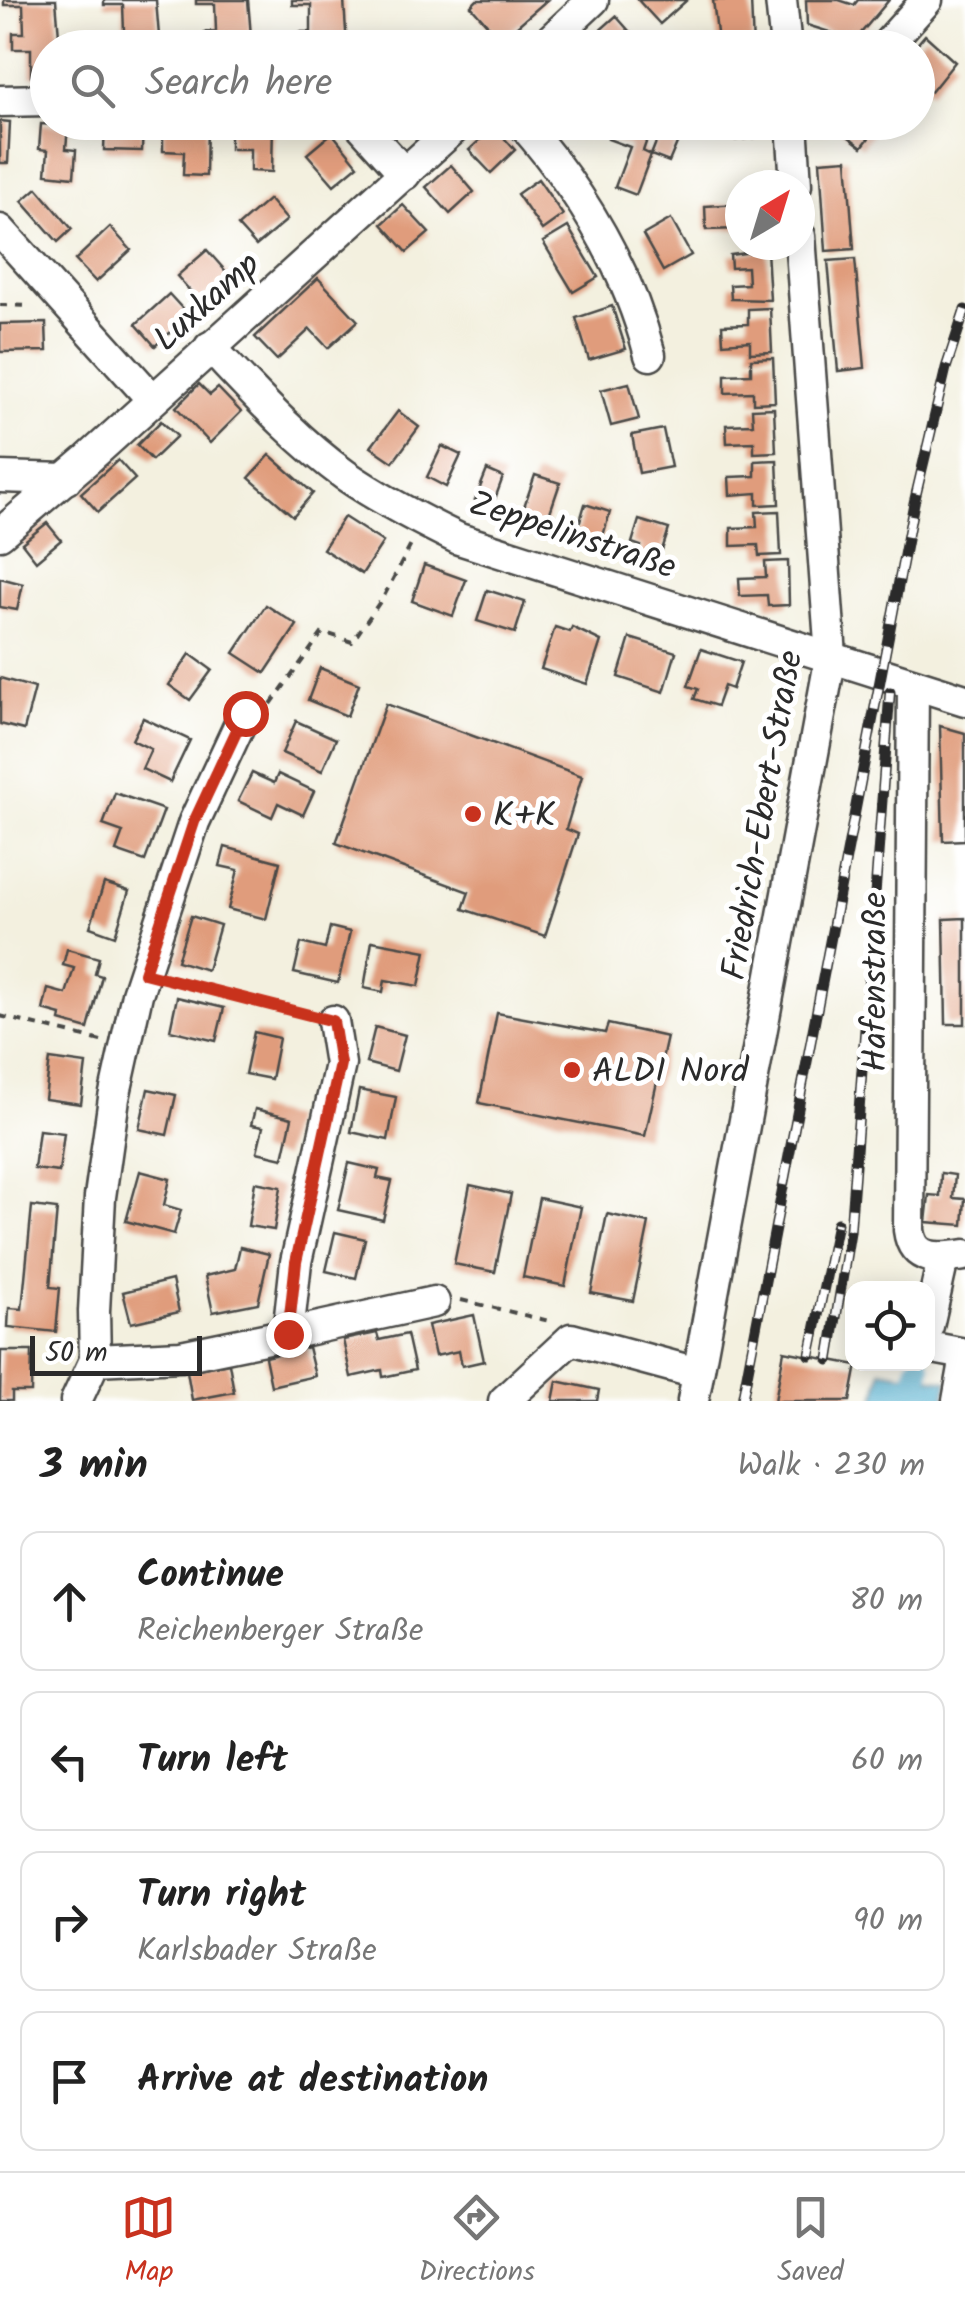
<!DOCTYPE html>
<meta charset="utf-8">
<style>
:root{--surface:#fff;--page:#f6f6f6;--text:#222;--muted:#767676;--line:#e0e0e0;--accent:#c8321e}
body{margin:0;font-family:Kalam,sans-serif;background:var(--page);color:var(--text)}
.controls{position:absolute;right:30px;bottom:30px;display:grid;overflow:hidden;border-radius:20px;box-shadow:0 5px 25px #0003}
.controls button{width:90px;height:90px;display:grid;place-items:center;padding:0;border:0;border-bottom:2px solid var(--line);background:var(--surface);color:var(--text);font:50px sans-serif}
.compass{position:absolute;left:725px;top:170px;width:90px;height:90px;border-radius:50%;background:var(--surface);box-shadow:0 5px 25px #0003;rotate:38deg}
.scale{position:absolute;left:30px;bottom:25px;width:172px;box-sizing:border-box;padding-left:10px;border:5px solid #2b2b2b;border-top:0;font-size:28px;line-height:35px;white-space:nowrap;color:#2b2b2b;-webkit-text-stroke:8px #fff;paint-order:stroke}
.stop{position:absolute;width:30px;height:30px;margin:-22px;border:8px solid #c8321e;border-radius:50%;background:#fff}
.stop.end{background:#c8321e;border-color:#fff;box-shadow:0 2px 10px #0008}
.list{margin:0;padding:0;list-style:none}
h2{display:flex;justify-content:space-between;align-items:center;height:130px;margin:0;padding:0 40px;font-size:42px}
h2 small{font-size:32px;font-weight:400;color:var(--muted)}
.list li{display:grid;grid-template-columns:65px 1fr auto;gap:30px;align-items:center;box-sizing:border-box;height:140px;margin:0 20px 20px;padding:0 20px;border:2px solid var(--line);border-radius:20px}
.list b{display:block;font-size:38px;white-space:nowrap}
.list p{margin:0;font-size:32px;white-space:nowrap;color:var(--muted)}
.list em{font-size:32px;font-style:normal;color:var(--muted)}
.icon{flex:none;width:55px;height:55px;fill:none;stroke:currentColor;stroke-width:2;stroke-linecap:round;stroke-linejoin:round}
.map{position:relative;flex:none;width:965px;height:1401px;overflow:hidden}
.search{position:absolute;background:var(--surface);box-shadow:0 5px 25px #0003;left:30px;right:30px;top:30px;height:110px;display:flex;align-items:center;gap:25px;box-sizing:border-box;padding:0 35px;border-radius:55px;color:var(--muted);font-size:38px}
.sheet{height:770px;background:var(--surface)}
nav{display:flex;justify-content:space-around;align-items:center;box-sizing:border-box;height:140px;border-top:2px solid var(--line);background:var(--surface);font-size:28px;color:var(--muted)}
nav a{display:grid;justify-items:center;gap:5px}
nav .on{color:var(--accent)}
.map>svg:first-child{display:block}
</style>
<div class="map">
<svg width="965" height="1401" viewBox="0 0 965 1401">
<rect width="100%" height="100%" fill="#fff"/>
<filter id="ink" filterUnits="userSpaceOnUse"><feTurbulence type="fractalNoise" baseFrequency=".01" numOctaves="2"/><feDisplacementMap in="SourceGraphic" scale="20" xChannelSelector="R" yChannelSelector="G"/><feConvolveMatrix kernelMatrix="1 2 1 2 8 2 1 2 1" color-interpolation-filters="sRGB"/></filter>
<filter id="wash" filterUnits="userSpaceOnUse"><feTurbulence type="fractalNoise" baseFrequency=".0048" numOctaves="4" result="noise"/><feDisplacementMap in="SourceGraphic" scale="40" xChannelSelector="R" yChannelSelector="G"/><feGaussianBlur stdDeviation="2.25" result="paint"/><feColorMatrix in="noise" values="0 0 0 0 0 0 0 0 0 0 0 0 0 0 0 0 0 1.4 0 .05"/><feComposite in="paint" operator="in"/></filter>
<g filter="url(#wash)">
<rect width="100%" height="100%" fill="#f3f0df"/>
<path fill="#4daccc" stroke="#3c6c7c" stroke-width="2.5" d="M881 1370 948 1381 944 1401H875Z"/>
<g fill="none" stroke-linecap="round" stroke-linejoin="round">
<path stroke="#4daccc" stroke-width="25" d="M912 1401 919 1367"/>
</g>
<g id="blocks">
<g fill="#e09c7b">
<path d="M4 0H56L60 48H48V76H31V49H13V33H24L23 5H4Z"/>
<path d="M104 0H156L160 48H113V32H124L123 5H104Z"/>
<path d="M196 0H248L252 48H205V32L216 31 215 4H196Z"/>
<path d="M292 0H344L347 48H300V32H311V5H292Z"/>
<path d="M477 0H547L501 40 471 6Z"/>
<path d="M638 0H687L660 24Z"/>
<path d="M713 0H751L753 48H705L704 42 718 41Z"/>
<path d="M806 0H839L854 5 858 0H889L855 40 807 25Z"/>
<path d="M616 16 637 40 629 48H592L587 42Z"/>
<path d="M925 35 955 62 931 92 921 84 918 89V48H914Z"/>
<path d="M0 121 10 122 8 163H0Z"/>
<path d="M105 122H143L142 151 104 150Z"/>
<path d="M163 122H207L206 176 183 175 184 152 163 151Z"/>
<path d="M230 122H273L272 172 250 171V149H230Z"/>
<path d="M613 122H653L643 151 651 155 636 195 615 187 630 147 608 139Z"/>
<path d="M664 122H686L669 162 651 155Z"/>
<path d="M735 122H754L755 138 736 140Z"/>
<path d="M847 122H881L862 147 841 131Z"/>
<path d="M41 124 68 126 66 149 76 150 74 177 46 174 48 150 39 149Z"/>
<path d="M494 127 515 150 491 173 469 150Z"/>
<path d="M332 133 358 165 334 185 307 154Z"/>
<path d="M847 159 854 249 826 251 820 161Z"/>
<path d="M451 165 474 192 450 214 426 187Z"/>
<path d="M538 179 563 215 542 230 517 194Z"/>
<path d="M37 188 72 229 58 242 22 201Z"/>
<path d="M269 199 287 220 256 246 238 226Z"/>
<path d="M740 204V229L706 230 705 206Z"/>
<path d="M403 205 429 233 407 252 382 224Z"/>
<path d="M671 219 691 255 663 271 643 235Z"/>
<path d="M110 227 131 250 96 282 75 260Z"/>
<path d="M568 227 598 277 573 292 543 242Z"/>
<path d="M207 250 230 276 199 301 177 276Z"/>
<path d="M767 250 770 300 731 299 730 285 748 284 747 267 731 268 730 255Z"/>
<path d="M855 259 865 368 838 371 828 261Z"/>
<path d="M318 278 358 321 328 348 310 329 277 360 255 337Z"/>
<path d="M169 294 189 316 155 346 136 324Z"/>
<path d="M612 306 626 349 589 360 576 318Z"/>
<path d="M770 308 772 352 750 353V341L723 343 722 325 748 324V309Z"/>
<path d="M46 323 47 351 0 352V324Z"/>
<path d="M773 358 775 402 753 403V392L725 393V375L751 374V359Z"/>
<path d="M629 383 639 419 611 426 601 390Z"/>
<path d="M199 384 210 395 218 388 241 412 210 443 176 407Z"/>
<path d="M774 408 776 452 754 453V442L727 443 726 425 753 424 752 409Z"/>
<path d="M398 411 419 427 393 462 371 447Z"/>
<path d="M161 421 177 436 152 460 137 445Z"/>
<path d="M663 429 671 467 639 473 632 435Z"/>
<path d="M442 446 461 455 446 487 427 477Z"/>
<path d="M270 455 313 493 293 516 249 478Z"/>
<path d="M118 460 135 479 98 512 81 493Z"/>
<path d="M777 460 779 504 757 505V493L730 495 729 477 755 476V461Z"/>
<path d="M487 470 503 477 492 507 475 500Z"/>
<path d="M535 475 560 483 545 527 520 518Z"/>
<path d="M585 504 610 512 600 546 575 538Z"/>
<path d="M779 511 781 555 759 556 758 545 731 546V528L757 527 756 512Z"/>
<path d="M344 517 383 542 362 574 323 549Z"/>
<path d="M639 520 669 529 657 565 637 559 641 546 632 543Z"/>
<path d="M47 523 61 540 36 561 22 543Z"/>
<path d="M788 561 789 605 768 606 767 595 740 596 739 578 766 577 765 562Z"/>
<path d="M424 565 466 580 453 616 412 601Z"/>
<path d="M0 578 23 584 17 610 0 607Z"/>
<path d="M487 590 525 602 515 633 477 621Z"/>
<path d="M266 605 297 625 265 673 234 653Z"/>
<path d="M555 627 570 632 572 627 601 641 587 684 541 669Z"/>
<path d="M630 638 676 652 664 692 618 677Z"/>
<path d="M701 649 741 662 732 689 724 686 717 706 694 699 698 689 688 686Z"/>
<path d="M190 654 212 670 190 700 169 685Z"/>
<path d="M320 668 359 684 347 716 308 700Z"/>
<path d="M0 678 35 688 24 730 0 724Z"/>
<path d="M386 704 582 776 566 829 578 834 545 936 463 909 469 892 336 843Z"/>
<path d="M143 718 190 740 170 782 142 769 151 749 132 740Z"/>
<path d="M296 721 336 739 322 771 282 753Z"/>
<path d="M940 726 965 733V840L943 841Z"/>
<path d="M252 773 274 783 278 774 314 791 303 815 278 803 272 817 238 801Z"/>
<path d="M115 793 164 810 145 861 116 851 123 832 103 825Z"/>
<path d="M225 847 280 862 266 919 228 909 238 870 220 866Z"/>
<path d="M104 883 129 891 115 936 90 927Z"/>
<path d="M191 916 220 925 207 970 177 961Z"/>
<path d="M965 918V1024H946L944 919Z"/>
<path d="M330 927 350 932 338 983 294 973 301 943 325 949Z"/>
<path d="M372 941 426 951 419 986 385 980 383 992 364 988Z"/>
<path d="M67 949 99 958 95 974 102 976 88 1029 60 1021 61 1015 43 1010 48 989 66 994 74 968 63 965Z"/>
<path d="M177 997 224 1008 216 1041 170 1030Z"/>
<path d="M497 1013 605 1033 608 1024 667 1037 645 1136 479 1103Z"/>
<path d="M375 1027 405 1035 396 1071 366 1063Z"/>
<path d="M254 1032 279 1038 271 1079 245 1074Z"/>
<path d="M50 1059 86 1064 81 1104 45 1099Z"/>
<path d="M148 1089 176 1095 167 1135 139 1129Z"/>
<path d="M359 1090 396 1097 388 1140 351 1132Z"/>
<path d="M255 1109 292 1118 283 1158 257 1152 263 1127 251 1125Z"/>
<path d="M39 1130 64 1133 59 1172 34 1169Z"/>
<path d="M349 1163 379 1170 377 1178 392 1181 383 1220 338 1210Z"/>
<path d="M140 1171 170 1179 164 1205 181 1210 174 1234 126 1221Z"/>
<path d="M941 1173 955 1175 953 1198 965 1199 963 1225 926 1222 929 1195 940 1196Z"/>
<path d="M255 1182 281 1187 274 1230 248 1226Z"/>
<path d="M470 1185 511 1194 495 1272 454 1264Z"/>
<path d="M539 1198 581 1207 565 1286 523 1277Z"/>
<path d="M32 1206 57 1209 50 1287 60 1288 56 1332 8 1327 9 1308 22 1309Z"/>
<path d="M607 1214 649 1223 633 1301 591 1293Z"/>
<path d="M335 1232 365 1239 356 1278 326 1271Z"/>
<path d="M240 1247 269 1254 258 1303 213 1312 205 1276 235 1269Z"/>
<path d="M172 1280 179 1312 131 1323 123 1292Z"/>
<path d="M474 1315 484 1361 462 1366 459 1351 435 1356 428 1325Z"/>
<path d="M377 1333 379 1340 407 1334 415 1370 383 1377 382 1370 351 1377 343 1340Z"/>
<path d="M308 1347 315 1376 271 1386 265 1357Z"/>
<path d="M1 1351H32L31 1392H12V1401H0Z"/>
<path d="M784 1351 857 1365 850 1401H775Z"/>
<path d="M229 1363 234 1392 192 1400 187 1371Z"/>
<path d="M557 1381 599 1390 597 1401H553Z"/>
</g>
</g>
</g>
<g filter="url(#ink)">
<use href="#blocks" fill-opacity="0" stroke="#494946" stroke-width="2.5"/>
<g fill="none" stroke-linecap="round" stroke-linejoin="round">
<g stroke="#494946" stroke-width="35">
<g id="minor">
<path d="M781 0 786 48"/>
<path d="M542 48 593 0"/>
<path d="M884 48 927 0"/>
<path d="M0 101 48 100"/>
<path d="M358 122 405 174"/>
<path d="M521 122C581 190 627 267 650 355"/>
<path d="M792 122 796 185"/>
<path d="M0 230 152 399"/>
<path d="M210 347C253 392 295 439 345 475 381 500 420 520 459 539L965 700"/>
<path d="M0 477 66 479"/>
<path d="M0 534 88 459 461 122"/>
<path d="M913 684 909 1230C913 1262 939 1259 965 1255"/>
<path d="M928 1326 943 1259"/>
<path d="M288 1334 434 1302"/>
<path d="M928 1347 965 1354"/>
<path d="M95 1360 181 1356 288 1334 296 1262 340 1064 333 1021"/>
<path d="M76 1401 95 1360 94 1311 100 1197 114 1098 137 994 194 822 245 713"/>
<path d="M504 1401 571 1339 697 1373"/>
<path d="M693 1401 831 656 800 236"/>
<path d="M958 1401 965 1362"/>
</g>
</g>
<g stroke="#494946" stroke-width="4" stroke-dasharray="8 8" stroke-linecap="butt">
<path d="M0 305 30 306"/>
<path d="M271 704 323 632 352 642 384 596 412 543"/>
<path d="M168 979 309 1015"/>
<path d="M0 1016 101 1041"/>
<path d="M461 1300 549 1321"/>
</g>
<use href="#minor" stroke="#fff" stroke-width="30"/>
<g stroke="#2b2b2b" stroke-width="11">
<g id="rail">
<path d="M810 1355 837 1223"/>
<path d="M829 1360 850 1232 890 692"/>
<path d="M742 1401 914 503 946 368 965 310"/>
</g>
</g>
<use href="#rail" stroke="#fff" stroke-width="8" stroke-dasharray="22" stroke-linecap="butt"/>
</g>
</g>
<g fill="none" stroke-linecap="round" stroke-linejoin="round" filter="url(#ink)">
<path stroke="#c8321e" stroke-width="12" d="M245 713 194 822 144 973 333 1021 340 1064 296 1262 288 1334"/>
</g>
<g fill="#c8321e" stroke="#fff" stroke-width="4">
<circle cx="473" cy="814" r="10"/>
<circle cx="572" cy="1070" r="10"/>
</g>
<g text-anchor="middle" stroke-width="10" stroke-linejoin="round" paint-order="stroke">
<g font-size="35" fill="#2b2b2b" stroke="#fff">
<text transform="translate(206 301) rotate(-42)" y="12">Luxkamp</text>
<text transform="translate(573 534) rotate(18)" y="12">Zeppelinstraße</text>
<text transform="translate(761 815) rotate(-80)" y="12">Friedrich-Ebert-Straße</text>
<text transform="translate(874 982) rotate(-90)" y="12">Hafenstraße</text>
</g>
<g font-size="35" fill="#2b2b2b" stroke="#fff" text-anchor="start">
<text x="493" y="826">K+K</text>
<text x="592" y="1082">ALDI Nord</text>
</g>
</g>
</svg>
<div class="controls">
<button><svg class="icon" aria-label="locate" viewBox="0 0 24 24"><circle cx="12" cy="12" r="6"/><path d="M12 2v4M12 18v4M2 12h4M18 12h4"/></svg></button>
</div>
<svg class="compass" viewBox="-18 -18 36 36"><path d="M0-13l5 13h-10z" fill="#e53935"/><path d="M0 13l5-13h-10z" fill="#767676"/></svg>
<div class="scale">50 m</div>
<div class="stop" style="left:245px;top:713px"></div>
<div class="stop end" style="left:288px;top:1334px"></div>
<div class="search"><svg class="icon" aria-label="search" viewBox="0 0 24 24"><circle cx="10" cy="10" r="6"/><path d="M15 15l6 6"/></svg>Search here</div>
</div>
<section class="sheet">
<h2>3 min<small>Walk · 230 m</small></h2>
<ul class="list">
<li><svg class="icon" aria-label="ahead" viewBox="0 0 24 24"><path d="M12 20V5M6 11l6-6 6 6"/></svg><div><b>Continue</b><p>Reichenberger Straße</p></div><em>80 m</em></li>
<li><svg class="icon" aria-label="left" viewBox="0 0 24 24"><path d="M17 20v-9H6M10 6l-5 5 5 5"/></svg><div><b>Turn left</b></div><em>60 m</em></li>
<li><svg class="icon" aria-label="right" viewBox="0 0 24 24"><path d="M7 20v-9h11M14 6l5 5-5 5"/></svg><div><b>Turn right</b><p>Karlsbader Straße</p></div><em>90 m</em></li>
<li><svg class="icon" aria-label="arrive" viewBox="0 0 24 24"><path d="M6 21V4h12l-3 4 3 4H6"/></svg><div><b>Arrive at destination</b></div></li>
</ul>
</section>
<nav>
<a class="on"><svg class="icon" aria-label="map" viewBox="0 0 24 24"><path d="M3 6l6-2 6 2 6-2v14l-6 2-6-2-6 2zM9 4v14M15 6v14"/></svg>Map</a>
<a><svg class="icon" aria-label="directions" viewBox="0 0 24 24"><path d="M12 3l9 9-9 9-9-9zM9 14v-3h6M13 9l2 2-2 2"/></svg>Directions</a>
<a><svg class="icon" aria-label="saved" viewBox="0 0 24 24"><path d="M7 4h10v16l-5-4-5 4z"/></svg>Saved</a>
</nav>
